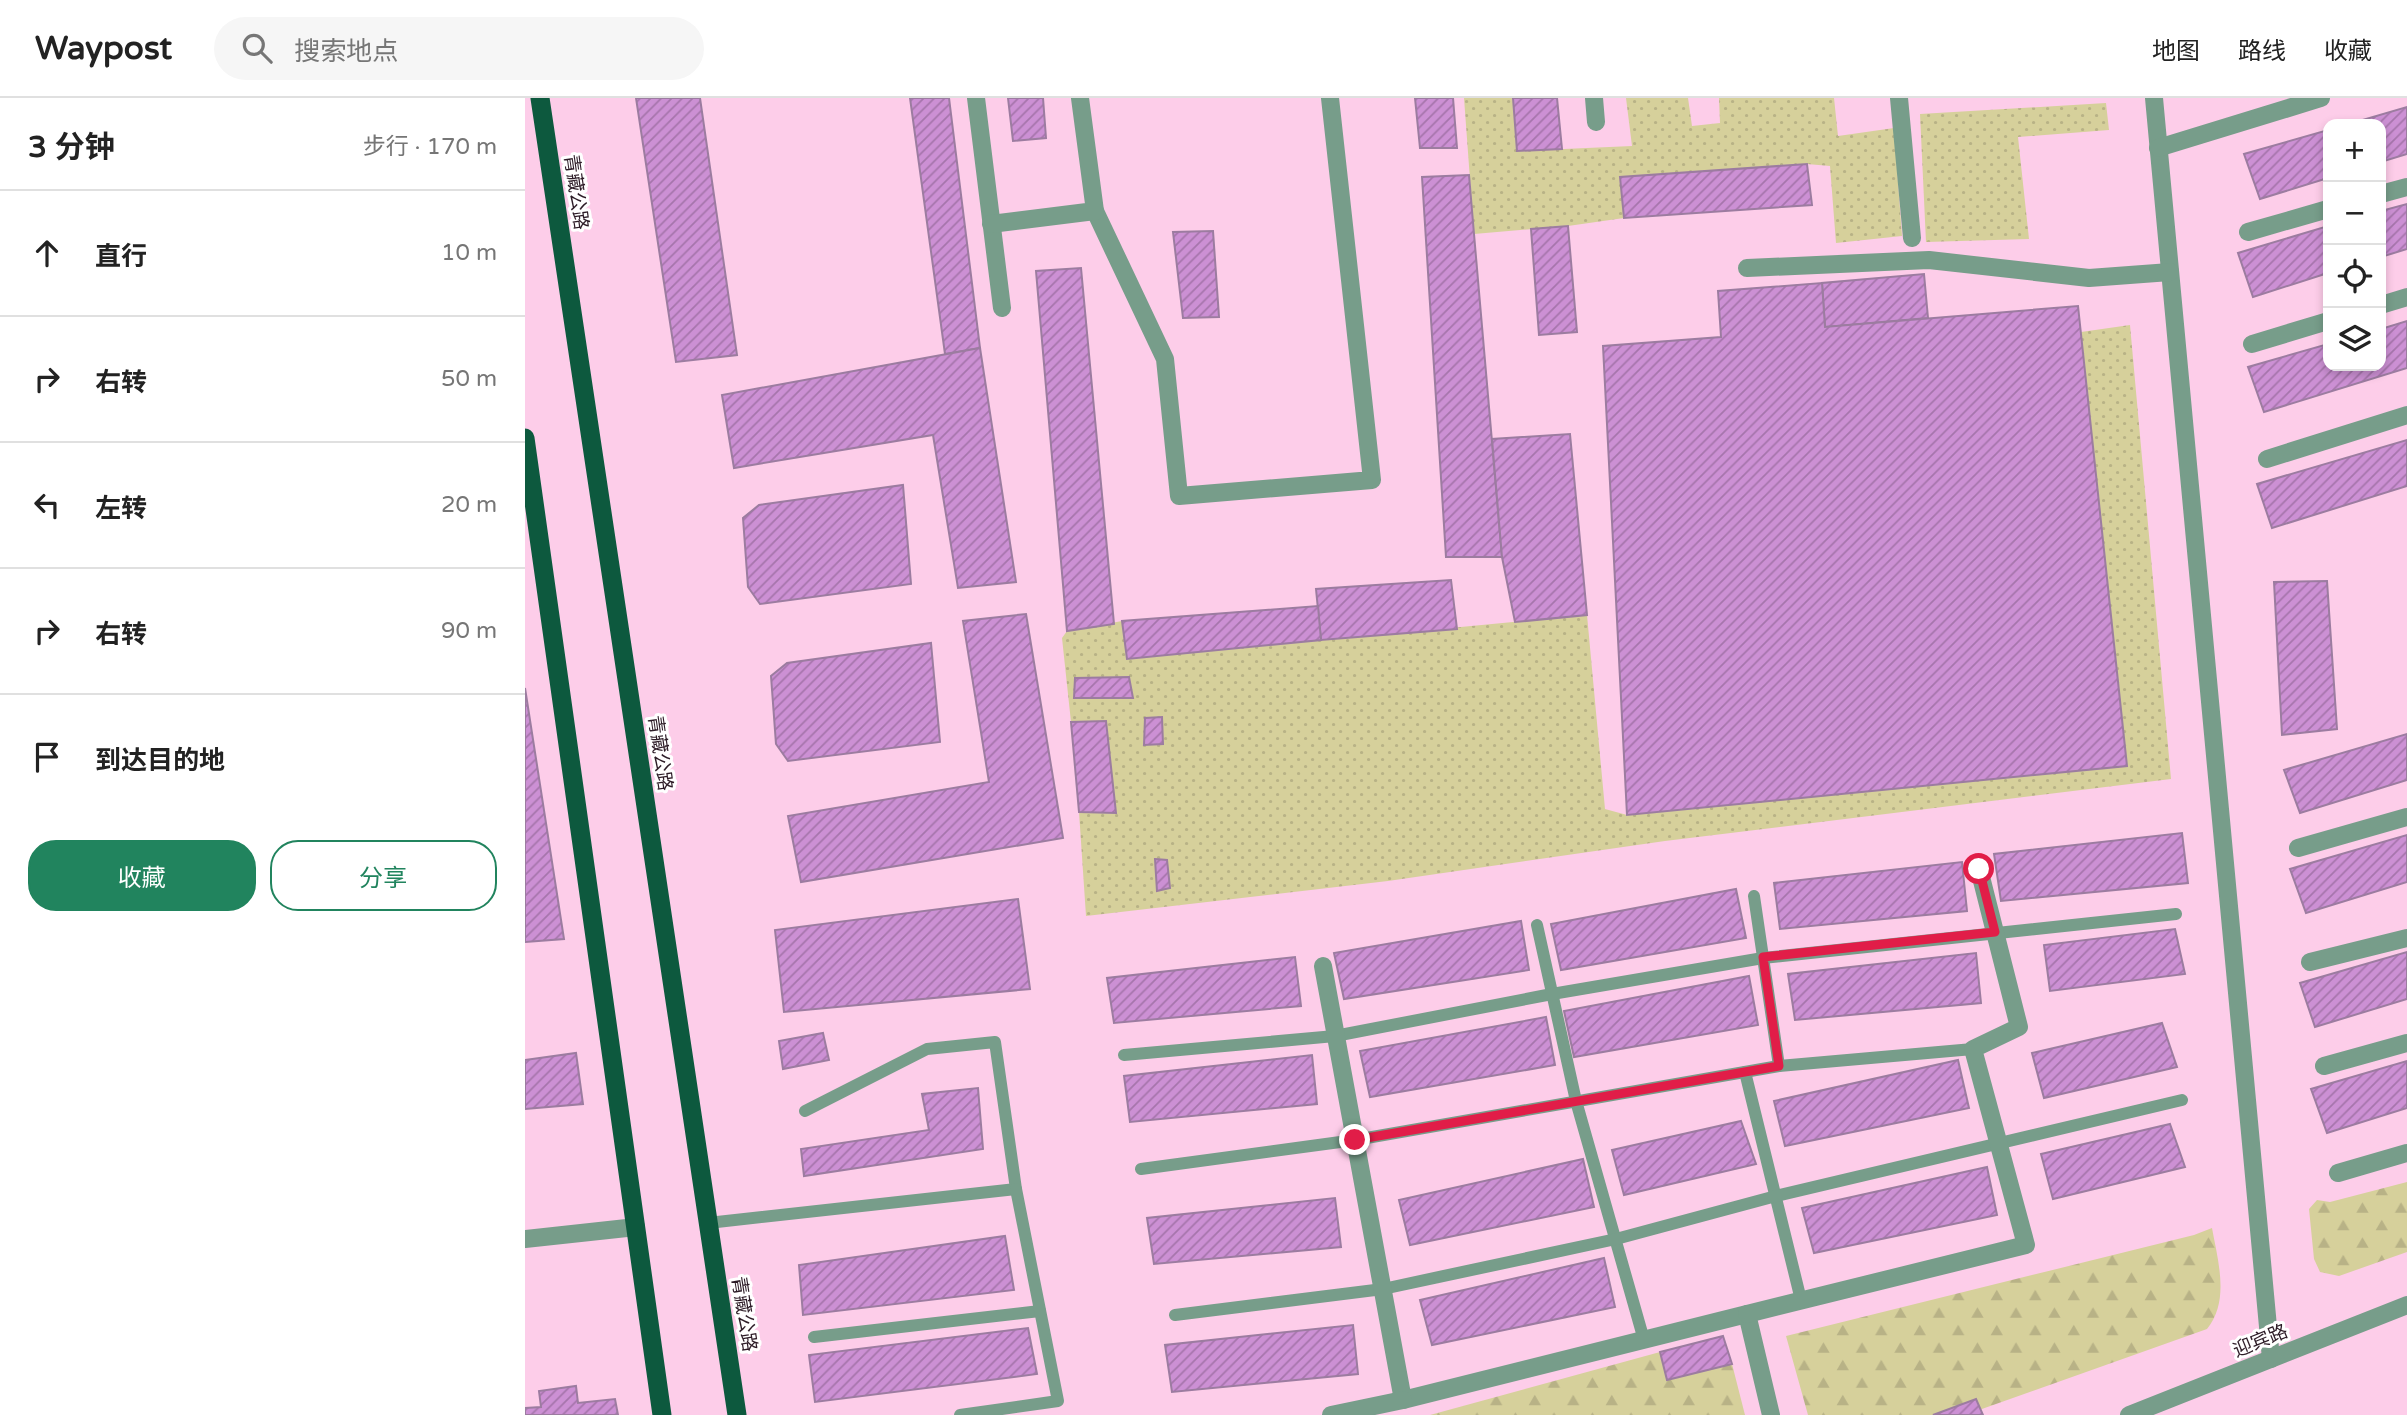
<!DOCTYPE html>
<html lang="zh">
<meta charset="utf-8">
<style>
:root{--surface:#fff;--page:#f6f6f6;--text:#222;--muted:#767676;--line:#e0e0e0;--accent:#21845e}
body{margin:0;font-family:"Varela Round","Noto Sans SC",sans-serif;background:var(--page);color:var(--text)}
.controls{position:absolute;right:21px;top:21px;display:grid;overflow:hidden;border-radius:14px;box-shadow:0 4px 10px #0003}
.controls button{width:63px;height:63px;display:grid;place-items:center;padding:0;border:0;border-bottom:2px solid var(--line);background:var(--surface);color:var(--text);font:35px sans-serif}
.stop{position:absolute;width:21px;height:21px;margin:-16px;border:5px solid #e11d48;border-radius:50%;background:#fff}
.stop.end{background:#e11d48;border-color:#fff;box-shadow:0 2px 7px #0008}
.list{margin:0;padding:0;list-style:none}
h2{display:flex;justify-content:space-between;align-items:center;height:91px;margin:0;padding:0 28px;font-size:30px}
h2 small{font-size:23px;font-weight:400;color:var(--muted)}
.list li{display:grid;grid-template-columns:46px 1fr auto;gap:21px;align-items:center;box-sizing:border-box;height:126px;padding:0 28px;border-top:2px solid var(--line)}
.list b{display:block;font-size:26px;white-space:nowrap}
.list em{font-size:23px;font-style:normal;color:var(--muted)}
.actions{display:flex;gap:14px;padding:21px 28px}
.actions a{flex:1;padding:16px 0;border:2px solid var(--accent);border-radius:28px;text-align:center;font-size:24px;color:var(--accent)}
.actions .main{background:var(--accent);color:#fff}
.icon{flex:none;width:38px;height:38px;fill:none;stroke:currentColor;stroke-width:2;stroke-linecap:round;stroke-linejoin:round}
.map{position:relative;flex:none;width:1882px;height:1317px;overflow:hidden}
header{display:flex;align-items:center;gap:42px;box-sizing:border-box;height:98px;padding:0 35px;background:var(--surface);border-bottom:2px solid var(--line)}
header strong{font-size:33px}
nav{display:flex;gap:38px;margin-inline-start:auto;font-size:24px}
.search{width:490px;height:63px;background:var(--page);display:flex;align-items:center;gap:18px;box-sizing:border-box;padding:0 24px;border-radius:38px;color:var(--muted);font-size:26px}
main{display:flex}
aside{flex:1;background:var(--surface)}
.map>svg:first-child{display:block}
</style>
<header>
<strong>Waypost</strong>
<div class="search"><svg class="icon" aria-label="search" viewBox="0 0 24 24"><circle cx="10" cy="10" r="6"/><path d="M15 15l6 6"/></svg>搜索地点</div>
<nav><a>地图</a><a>路线</a><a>收藏</a></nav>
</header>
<main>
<aside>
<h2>3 分钟<small>步行 · 170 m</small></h2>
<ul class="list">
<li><svg class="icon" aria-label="ahead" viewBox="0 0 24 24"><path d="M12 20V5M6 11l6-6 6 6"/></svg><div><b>直行</b></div><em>10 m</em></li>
<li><svg class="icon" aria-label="right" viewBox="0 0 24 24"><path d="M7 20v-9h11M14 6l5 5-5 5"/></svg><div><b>右转</b></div><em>50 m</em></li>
<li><svg class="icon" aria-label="left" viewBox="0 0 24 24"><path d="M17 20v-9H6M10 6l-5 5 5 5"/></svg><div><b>左转</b></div><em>20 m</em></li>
<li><svg class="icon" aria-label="right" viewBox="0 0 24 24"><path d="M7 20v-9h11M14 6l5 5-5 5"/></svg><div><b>右转</b></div><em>90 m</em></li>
<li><svg class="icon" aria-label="arrive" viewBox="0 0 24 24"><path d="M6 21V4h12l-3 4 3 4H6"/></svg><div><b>到达目的地</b></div></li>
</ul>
<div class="actions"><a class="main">收藏</a><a>分享</a></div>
</aside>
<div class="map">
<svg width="1882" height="1317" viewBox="0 0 1882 1317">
<defs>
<pattern id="grass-dots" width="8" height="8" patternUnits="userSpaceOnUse" patternTransform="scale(1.75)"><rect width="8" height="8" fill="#d6d09b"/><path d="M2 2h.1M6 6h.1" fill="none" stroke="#b8b286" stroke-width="1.8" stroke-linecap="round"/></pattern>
<pattern id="forest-firs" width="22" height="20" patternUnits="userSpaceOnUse" patternTransform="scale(1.75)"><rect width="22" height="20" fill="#d6d09b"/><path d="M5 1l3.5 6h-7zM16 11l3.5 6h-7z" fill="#b8b286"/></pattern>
<pattern id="building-hatch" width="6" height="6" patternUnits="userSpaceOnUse" patternTransform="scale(1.75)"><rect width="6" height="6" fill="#cc90d4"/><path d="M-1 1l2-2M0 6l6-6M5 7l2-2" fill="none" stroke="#a675ac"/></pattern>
</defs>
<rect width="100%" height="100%" fill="#fdcde9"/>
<g fill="url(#grass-dots)">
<path d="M939 0H988L992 53 1107 48 1101 0H1163L1167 28 1195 25 1194 0H1309L1313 38 1369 30 1377 138 1311 145 1305 68 1282 66 1096 79 1099 120 1043 128 949 136Z"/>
<path d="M1581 5 1584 32 1493 39 1504 141 1401 144 1395 16Z"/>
<path d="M1605 227 1646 681 1140 743 863 783 561 818 554 714H591L581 623 546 624 537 540 542 533 597 523 602 561 1062 517 1080 711 1102 717 1602 668 1556 234Z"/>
</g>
<g fill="url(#forest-firs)">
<path d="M1882 1084V1154L1814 1178 1795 1174 1789 1161 1784 1111 1792 1102 1805 1104Z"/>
<path d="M1687 1130C1693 1163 1705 1203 1682 1231L1440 1317H1283L1261 1238 1669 1137Z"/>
<path d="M1135 1254 1142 1282 1207 1266 1220 1317H905Z"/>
</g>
<g fill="url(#building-hatch)" stroke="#9c7ca0" stroke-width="2">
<path d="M111 0H175L212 257 151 264Z"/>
<path d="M385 0H424L455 250 420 256Z"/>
<path d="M483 0H518L521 40 488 43Z"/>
<path d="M890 0H928L932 50H895Z"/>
<path d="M988 0H1032L1037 51 992 53Z"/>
<path d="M1882 9V56L1856 64V26H1824Z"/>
<path d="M1803 32V80L1735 101 1719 56Z"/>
<path d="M1282 66 1287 107 1099 120 1095 79Z"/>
<path d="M944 77 949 136 977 459H921L897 79Z"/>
<path d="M1882 106V151L1856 159V113Z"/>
<path d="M1043 128 1052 234 1014 237 1006 131Z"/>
<path d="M1803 128V175L1728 199 1713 155Z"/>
<path d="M688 133 694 219 658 220 648 134Z"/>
<path d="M556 170 589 526 542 533 511 173Z"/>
<path d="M1399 176 1403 220 1300 229 1297 185Z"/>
<path d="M1297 185 1300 229 1553 208 1602 668 1102 717 1078 248 1196 239 1193 193Z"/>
<path d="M1882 223V270L1739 314 1723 269 1803 246V268H1856V231Z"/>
<path d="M455 250 491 484 433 490 408 337 209 370 197 297Z"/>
<path d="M1045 336 1062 517 990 524 977 459 967 341Z"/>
<path d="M1882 342V388L1747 430 1732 386Z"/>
<path d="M378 387 386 486 235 506 223 489 218 420 234 407Z"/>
<path d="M926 482 932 531 796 542 791 491Z"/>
<path d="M1802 483 1812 631 1757 637 1749 484Z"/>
<path d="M793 508 796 542 602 561 597 523Z"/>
<path d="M501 516 538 740 276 784 263 718 464 684 438 523Z"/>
<path d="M406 545 415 644 263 663 251 646 246 578 262 565Z"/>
<path d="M604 579 608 600H549L550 580Z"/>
<path d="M0 590 39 841 0 844Z"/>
<path d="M637 619 638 646 619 647 620 620Z"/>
<path d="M581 623 591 715 554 714 546 624Z"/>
<path d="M1882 636V682L1775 715 1759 672Z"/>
<path d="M1657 735 1663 785 1476 803 1469 756Z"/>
<path d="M1882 737V784L1781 815 1765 771Z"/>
<path d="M630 761 642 762 645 790 632 793Z"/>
<path d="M1437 764 1442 813 1255 831 1249 785Z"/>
<path d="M1211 791 1221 840 1036 872 1026 826Z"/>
<path d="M493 801 505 891 259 914 250 832Z"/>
<path d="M996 823 1004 872 819 901 809 855Z"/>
<path d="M1650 831 1660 876 1525 893 1519 847Z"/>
<path d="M1882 854V901L1790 929 1775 885Z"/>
<path d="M1451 855 1456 905 1270 922 1263 876Z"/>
<path d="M770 859 776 908 589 925 582 880Z"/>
<path d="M1224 878 1233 927 1049 959 1039 913Z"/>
<path d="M1021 919 1030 967 845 999 835 953Z"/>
<path d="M1637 925 1652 969 1519 1000 1507 955Z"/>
<path d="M298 935 304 962 258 971 254 943Z"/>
<path d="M51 955 58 1006 0 1011V962Z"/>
<path d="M787 957 792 1006 605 1024 599 978Z"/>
<path d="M1433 962 1444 1010 1260 1048 1249 1003Z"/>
<path d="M1882 963V1010L1802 1035 1786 991Z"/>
<path d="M453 990 458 1051 279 1078 276 1051 404 1032 397 996Z"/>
<path d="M1216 1023 1231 1066 1099 1097 1087 1052Z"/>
<path d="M1645 1026 1660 1069 1528 1101 1516 1056Z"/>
<path d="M1058 1061 1069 1109 885 1147 874 1102Z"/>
<path d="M1462 1069 1472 1117 1289 1155 1277 1110Z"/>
<path d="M810 1100 816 1149 629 1166 622 1120Z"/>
<path d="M480 1138 489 1192 278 1217 274 1167Z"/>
<path d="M1079 1160 1090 1209 907 1247 895 1202Z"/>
<path d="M828 1227 833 1276 647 1294 640 1247Z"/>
<path d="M503 1230 512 1276 290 1304 284 1257Z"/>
<path d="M1198 1238 1207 1266 1142 1282 1135 1254Z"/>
<path d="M51 1288 53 1305 90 1301 93 1317H0V1310L16 1309 14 1293Z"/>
<path d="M1451 1301 1458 1317H1408Z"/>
</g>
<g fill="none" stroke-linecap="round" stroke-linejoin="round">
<g stroke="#779d8a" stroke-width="12">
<path d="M1229 798 1254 968"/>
<path d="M1012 827 1051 1003 1119 1242"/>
<path d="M599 957 810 938 1027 896 1238 860 1651 816"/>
<path d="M1220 974 1276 1202"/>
<path d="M616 1071 830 1042 1254 968 1448 951"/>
<path d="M183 1125 491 1091 470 944 402 951 280 1013"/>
<path d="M650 1217 858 1191 1091 1141 1251 1098 1657 1002"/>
<path d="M289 1239 515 1213"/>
<path d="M435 1317 533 1303 491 1091"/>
</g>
<g stroke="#779d8a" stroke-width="18">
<path d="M451 0 477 210"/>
<path d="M1069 0 1071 24"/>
<path d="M1374 0 1387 140"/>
<path d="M1629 0 1746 1261"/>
<path d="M1633 50 1796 0"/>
<path d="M1856 96 1882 89"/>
<path d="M570 113 640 261 654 398 847 382 805 0"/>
<path d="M466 126 570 113 555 0"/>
<path d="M1723 134 1803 111"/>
<path d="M1222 170 1404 162 1564 180 1645 174"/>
<path d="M1856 207 1882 199"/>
<path d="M1727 246 1803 223"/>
<path d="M1742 361 1882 317"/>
<path d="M1773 750 1882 719"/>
<path d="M1785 864 1882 840"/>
<path d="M798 868 878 1302 1222 1216 1246 1317"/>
<path d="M1799 968 1882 945"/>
<path d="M1813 1075 1882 1055"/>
<path d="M0 1141 111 1129"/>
<path d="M1222 1216 1501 1147 1448 951 1494 929 1454 771"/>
<path d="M806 1317 878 1302"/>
</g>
<path stroke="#779d8a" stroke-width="18" d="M1604 1317 1882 1207"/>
<g stroke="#0d593e" stroke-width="19">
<path d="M15 0 212 1317"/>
<path d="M0 340 137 1317"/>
</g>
</g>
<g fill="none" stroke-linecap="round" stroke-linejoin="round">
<path stroke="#e11d48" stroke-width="9" d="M830 1042 1254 968 1238 859 1470 834 1454 771"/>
</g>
<g text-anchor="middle" stroke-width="6" stroke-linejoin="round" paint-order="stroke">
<g font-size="19" fill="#2d1c27" stroke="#fff">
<text transform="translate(52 94) rotate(82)" y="7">青藏公路</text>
<text transform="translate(136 655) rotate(82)" y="7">青藏公路</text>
<text transform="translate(220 1216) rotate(81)" y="7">青藏公路</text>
<text transform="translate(1735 1242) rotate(-22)" y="7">迎宾路</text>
</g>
</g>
</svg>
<div class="controls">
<button>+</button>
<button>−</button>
<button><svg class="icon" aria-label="locate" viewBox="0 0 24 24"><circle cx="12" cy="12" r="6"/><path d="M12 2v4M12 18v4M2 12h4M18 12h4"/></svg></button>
<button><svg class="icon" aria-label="layers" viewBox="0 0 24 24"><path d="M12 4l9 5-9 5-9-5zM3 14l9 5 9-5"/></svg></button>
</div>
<div class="stop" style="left:1454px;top:771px"></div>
<div class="stop end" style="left:830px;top:1042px"></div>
</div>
</main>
